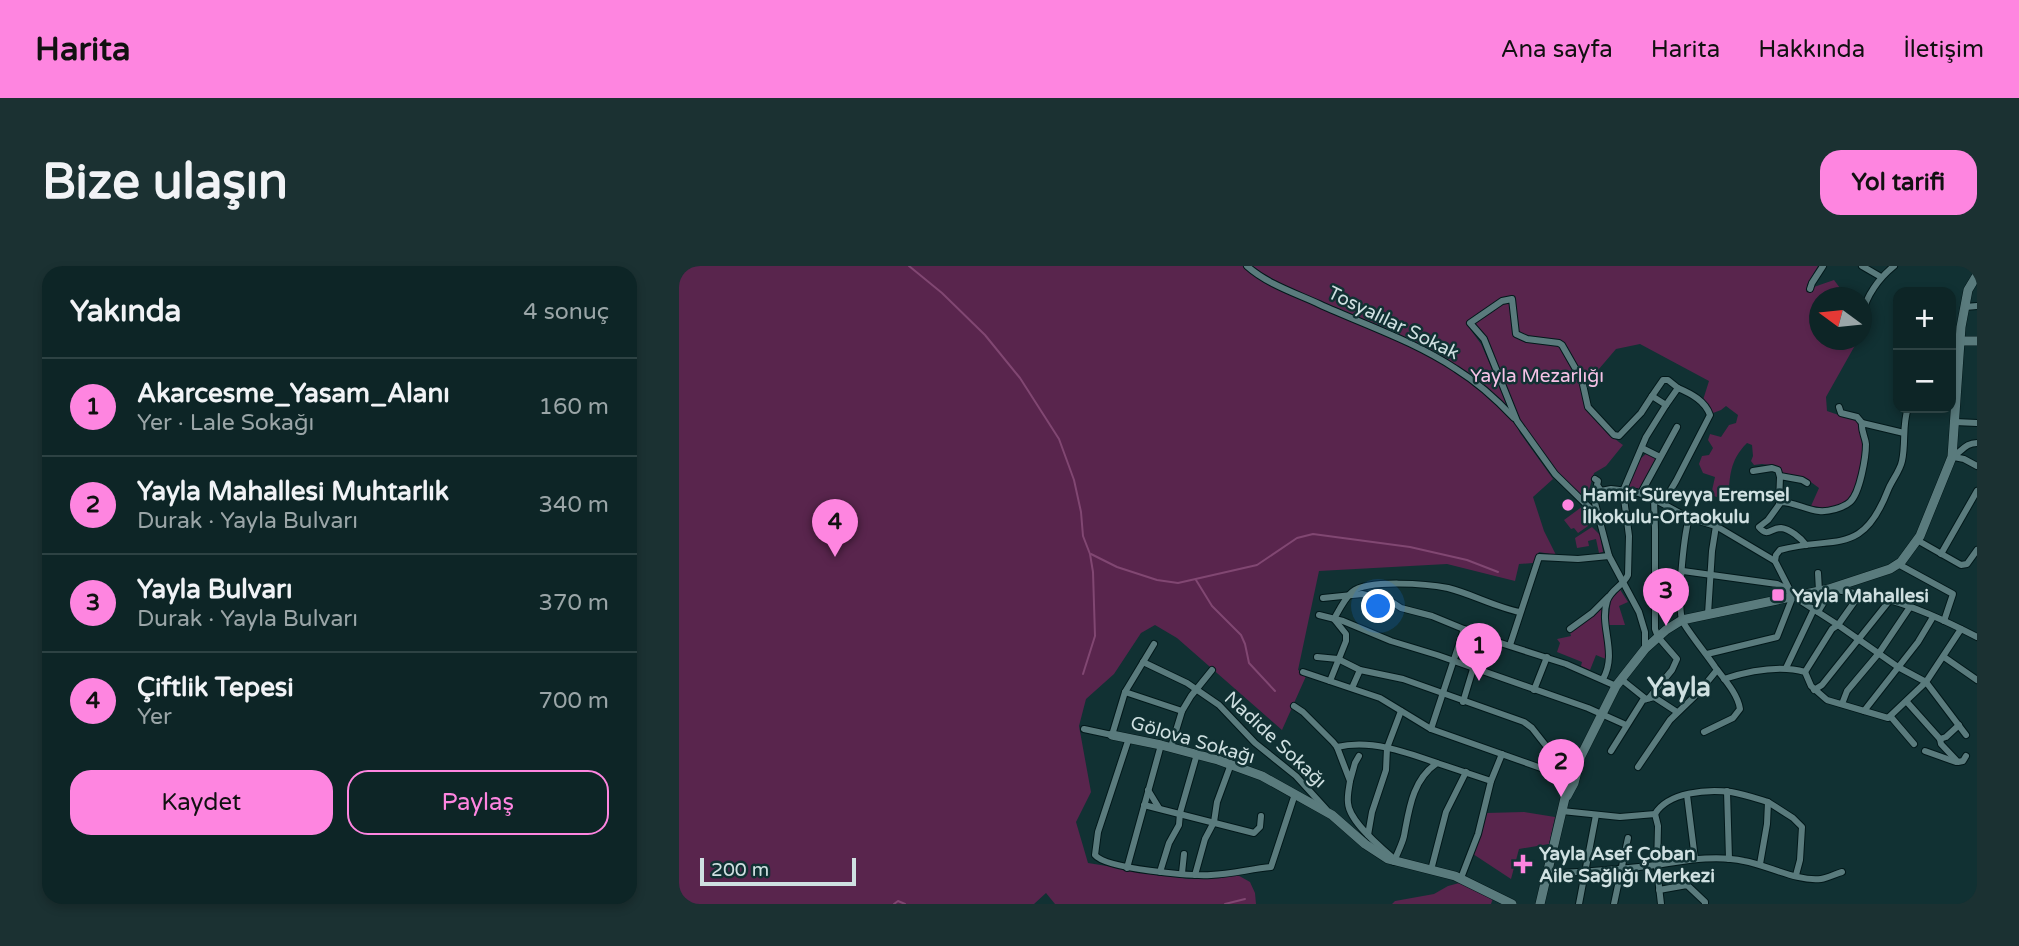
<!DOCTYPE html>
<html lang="tr">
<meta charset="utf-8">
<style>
:root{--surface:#0d2526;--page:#1b3132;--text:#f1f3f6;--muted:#9aa5a7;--line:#2d4243;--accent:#fe85e0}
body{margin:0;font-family:"Varela Round",sans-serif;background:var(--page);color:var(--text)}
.controls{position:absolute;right:21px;top:21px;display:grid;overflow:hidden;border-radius:14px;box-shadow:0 4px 10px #0003}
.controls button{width:63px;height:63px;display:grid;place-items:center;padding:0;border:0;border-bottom:2px solid var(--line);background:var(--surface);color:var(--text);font:35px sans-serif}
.compass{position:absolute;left:1130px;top:21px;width:63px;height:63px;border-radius:50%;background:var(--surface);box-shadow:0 4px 10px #0003;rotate:285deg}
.scale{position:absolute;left:21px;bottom:18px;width:156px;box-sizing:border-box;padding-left:7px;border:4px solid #cfe0e1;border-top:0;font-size:19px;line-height:24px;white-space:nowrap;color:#cfe0e1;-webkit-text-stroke:5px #113133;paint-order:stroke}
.you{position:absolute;left:700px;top:341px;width:24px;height:24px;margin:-18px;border:5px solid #fff;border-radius:50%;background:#1a73e8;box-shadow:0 0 0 10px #1a73e833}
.badge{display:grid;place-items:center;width:46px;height:46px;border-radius:50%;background:var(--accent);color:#111;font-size:23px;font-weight:700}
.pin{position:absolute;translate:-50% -58px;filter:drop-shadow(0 2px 4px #0008)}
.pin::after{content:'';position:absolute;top:37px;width:24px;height:21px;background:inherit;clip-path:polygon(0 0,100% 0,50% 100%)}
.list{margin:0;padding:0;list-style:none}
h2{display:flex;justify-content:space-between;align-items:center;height:91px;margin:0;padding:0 28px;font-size:30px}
h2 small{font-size:23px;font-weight:400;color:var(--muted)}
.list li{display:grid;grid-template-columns:46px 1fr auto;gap:21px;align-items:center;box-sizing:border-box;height:98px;padding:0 28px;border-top:2px solid var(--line)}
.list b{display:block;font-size:26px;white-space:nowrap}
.list p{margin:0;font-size:23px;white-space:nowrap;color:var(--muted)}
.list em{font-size:23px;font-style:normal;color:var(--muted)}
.actions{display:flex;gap:14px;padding:21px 28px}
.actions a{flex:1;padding:16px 0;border:2px solid var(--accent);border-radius:21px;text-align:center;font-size:24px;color:var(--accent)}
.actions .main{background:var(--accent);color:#111}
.map{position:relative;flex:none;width:1298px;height:638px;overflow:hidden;border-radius:21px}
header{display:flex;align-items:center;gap:42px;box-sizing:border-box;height:98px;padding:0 35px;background:var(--accent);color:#111}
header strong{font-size:33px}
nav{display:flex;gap:38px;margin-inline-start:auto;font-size:24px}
.intro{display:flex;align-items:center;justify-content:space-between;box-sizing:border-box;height:168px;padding:0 42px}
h1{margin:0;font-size:49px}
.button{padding:18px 32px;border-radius:21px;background:var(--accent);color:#111;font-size:24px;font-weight:700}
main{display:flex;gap:42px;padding:0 42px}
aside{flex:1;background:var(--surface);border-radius:21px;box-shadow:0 4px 10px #0003}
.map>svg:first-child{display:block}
</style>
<header>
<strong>Harita</strong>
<nav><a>Ana sayfa</a><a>Harita</a><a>Hakkında</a><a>İletişim</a></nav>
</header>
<div class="intro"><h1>Bize ulaşın</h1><a class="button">Yol tarifi</a></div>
<main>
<aside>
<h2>Yakında<small>4 sonuç</small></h2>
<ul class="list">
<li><span class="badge">1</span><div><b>Akarcesme_Yasam_Alanı</b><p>Yer · Lale Sokağı</p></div><em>160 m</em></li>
<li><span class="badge">2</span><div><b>Yayla Mahallesi Muhtarlık</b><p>Durak · Yayla Bulvarı</p></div><em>340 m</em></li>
<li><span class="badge">3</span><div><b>Yayla Bulvarı</b><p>Durak · Yayla Bulvarı</p></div><em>370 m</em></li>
<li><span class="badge">4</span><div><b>Çiftlik Tepesi</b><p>Yer</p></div><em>700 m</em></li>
</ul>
<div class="actions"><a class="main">Kaydet</a><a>Paylaş</a></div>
</aside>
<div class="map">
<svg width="1298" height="638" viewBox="0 0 1298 638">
<rect width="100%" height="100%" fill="#113133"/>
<g fill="#59254d">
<path d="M0 0H1139L1128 19 1132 22 1155 14 1164 26 1165 31 1140 32V74H1179L1147 131 1148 145 1183 157C1189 185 1182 212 1169 237L1150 244 1132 240 1140 222 1125 211 1104 207 1099 200 1083 198 1075 199 1072 195 1074 190 1073 179 1068 177C1050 195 1051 211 1049 235L1032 229 1036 211 1024 207 1020 198 1023 190 1030 189 1034 182 1029 174 1031 168 1042 171 1050 159 1057 157 1059 149 1047 140 1042 144 1034 147 1024 134 1030 115 961 78 937 83 902 124C908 149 924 164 944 179L927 200 915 207 907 234C887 215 856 185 843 161 830 135 816 76 796 59L791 63 802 78 841 167 874 213 854 231 865 265 877 289 860 286 854 297 840 298 836 315 768 298 640 305 619 404 628 408 603 464 498 372 476 359 462 367 435 408 407 433 400 460 412 526 397 556 409 597 510 613 555 607 571 616 576 627 577 638H376L367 627 355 638H0Z"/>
<path d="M968 187 977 191V194L963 222 960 223 950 221 949 219 961 193Z"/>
<path d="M904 240 911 250 905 254 909 260 899 267 895 262 892 263 885 254Z"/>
<path d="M913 261 921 269 924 286 920 287 917 273 909 275 910 280 898 282 896 272Z"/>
<path d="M940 322 949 336 940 340 946 359H929L932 332Z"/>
<path d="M925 338 929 394 917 389 911 404 902 400 903 396 878 386 881 377 878 373 892 370 891 366Z"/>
<path d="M845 546 876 551 870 578 840 583 832 613 794 588 807 547Z"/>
<path d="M784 616 814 632 812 638H713L716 635 755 628 769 620Z"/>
</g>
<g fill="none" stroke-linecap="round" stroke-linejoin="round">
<g stroke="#814772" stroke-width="2">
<path d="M230 0 263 27 306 69 341 112 380 173 395 214 402 246 404 270 411 288 414 306 416 370 404 408"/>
<path d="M412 288 438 301 478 314 499 317 578 299 618 272 634 268 731 281 788 294 819 306"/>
<path d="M517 314 533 340 562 369 566 378 570 397 596 425"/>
<path d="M215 638 219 635 226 638"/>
<path d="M546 638 566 633"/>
</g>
<g stroke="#02181a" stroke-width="8">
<g id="street">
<path d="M568 0C588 18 616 27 640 38 686 59 735 75 777 103 798 116 818 134 835 152"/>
<path d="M1183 0 1202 11"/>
<path d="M1131 23 1133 17 1144 0"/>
<path d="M1286 41 1298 40"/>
<path d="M1186 54 1183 49C1187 30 1200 12 1215 0"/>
<path d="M973 130 984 114H989L999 122"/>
<path d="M1160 141 1162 147 1178 151 1183 157"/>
<path d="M1276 156 1298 157"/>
<path d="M963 182 981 191"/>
<path d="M1273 191C1283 186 1286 177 1298 177"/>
<path d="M1275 191 1285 193 1298 200"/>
<path d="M1074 205 1093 202 1099 204 1101 211 1100 237"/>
<path d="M1101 210 1123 214 1128 217"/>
<path d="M916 213 919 215 918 219 922 225"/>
<path d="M962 227 998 161"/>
<path d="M920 251 876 208 838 155 805 73 791 57 823 35 833 33 837 68 848 73 880 77 883 79 903 114 909 141 935 169 940 170 962 147 973 130 987 139"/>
<path d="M1010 252C1005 270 997 340 1004 356 1010 367 1028 389 1036 401 1045 413 1059 428 1061 443L1054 452 1025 466"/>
<path d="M1238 274 1282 299 1288 298 1298 284"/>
<path d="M1127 279C1122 272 1111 263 1102 262 1091 262 1089 272 1080 261L1089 254 1102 236C1115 236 1127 244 1140 245 1149 246 1164 242 1171 236 1181 227 1187 191 1187 178 1186 170 1182 165 1183 157L1225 167"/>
<path d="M1262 288 1298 225"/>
<path d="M1096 295 1097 289 1101 284C1157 269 1183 291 1209 224 1213 214 1221 205 1223 195 1227 177 1223 159 1229 142"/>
<path d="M1219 298 1274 328 1265 355"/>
<path d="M1004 305 1098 318 1106 322 1114 330 1159 359 1219 401 1247 416 1287 469"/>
<path d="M1139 307 1140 325"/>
<path d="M644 332 683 328 701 332 713 336 722 342 753 350 809 373 887 398 937 420"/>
<path d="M1139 346 1148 331 1150 323C1170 326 1191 329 1210 334 1240 342 1271 357 1298 371"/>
<path d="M1029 348 1033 285 1037 260"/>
<path d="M640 349 664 355 712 375 758 389 909 442 947 459"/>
<path d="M891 363 913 347 929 331"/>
<path d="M831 379 860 291 899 293 930 290"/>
<path d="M966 381V366L960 346 930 290 916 237 918 228 922 225 932 223 957 226 975 233 1010 252 1037 260 1096 295 1114 330"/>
<path d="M1028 388 1098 371 1114 330"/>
<path d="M638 391 659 393 681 404 724 413 845 456 853 462 890 509"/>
<path d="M1265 391 1298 414"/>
<path d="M464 396 508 417 540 439 576 477 617 510 647 543"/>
<path d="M1107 402 1135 343"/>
<path d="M624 406 701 432 752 463 879 508 890 509"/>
<path d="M1126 406 1153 363 1159 359 1181 328"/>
<path d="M924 413C939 386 920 361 928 335 932 323 944 320 949 309L950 270 944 225 967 171 987 139 999 122C1013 128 1026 135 1031 149L997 215 984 237"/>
<path d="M942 413 967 433"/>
<path d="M1045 413C1070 405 1101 399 1126 406L1132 420 1148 434 1209 452 1247 416 1282 363"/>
<path d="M651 415 667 375V368L655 353C660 344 666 332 673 326 689 313 749 318 769 322 793 328 816 341 841 346"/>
<path d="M673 422 681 404"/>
<path d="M855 424 868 391"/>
<path d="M1135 424 1143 419 1211 334"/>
<path d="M446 426 503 445"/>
<path d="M970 432 993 404 998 393 979 371 976 363V263L975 233"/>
<path d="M784 436 794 403"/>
<path d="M1228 436 1261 473 1267 471 1280 459"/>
<path d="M1163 438 1168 425 1200 387 1231 341"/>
<path d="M615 440 624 446 654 476 658 481 671 515 676 497 680 490"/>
<path d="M1185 445 1239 376 1254 351"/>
<path d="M1212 451 1235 478"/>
<path d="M405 463 433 469 446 426 475 378"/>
<path d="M752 463 785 363"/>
<path d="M450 472 419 566 416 589C427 603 512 610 532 609 552 608 572 603 592 601L616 528"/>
<path d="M1261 473 1262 478 1279 496 1284 495 1287 490"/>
<path d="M492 481 503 445 512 430 533 404"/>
<path d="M658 481C692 473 727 486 758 497"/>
<path d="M932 485 964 434 975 431 998 446"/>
<path d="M1246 485 1277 496"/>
<path d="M959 501 991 454 1020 426 1038 404"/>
<path d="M671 515C670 522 668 530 669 537 670 555 701 581 714 592"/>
<path d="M469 524 480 542"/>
<path d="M1048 525 1050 593"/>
<path d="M1008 529 1016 593"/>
<path d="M1089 536 1114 552 1123 561 1121 594 1117 609"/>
<path d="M465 539 575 567 581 561 582 550"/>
<path d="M883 545 941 551 976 548 979 560 978 603 982 638"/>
<path d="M976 548C989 526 1028 523 1052 526 1064 528 1076 532 1089 536L1088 558 1081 598"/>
<path d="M689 569 693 546 707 504 708 482 722 445"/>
<path d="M715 596C718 587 723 579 725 570 730 544 733 514 758 497L812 515"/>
<path d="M448 602 482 479"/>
<path d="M752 604 767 546 787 506"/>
<path d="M481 606 490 577 500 559 501 547 518 488"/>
<path d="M503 607 505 588"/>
<path d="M867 608C901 606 935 604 969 600 1000 596 1033 588 1065 595 1088 599 1119 616 1142 613 1149 612 1156 608 1163 606"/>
<path d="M516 609 526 573 535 556 538 536 552 498"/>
<path d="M782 612 799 568 812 515 823 488"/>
<path d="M980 624 1008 619 1026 636V638"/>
<path d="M900 638 917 549"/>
<path d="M935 638 949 572"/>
</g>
</g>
<g stroke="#02181a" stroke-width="10">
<g id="secondary">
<path d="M1280 75H1298"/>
<path d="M433 469 482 479 539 494 583 510 653 549 686 578 709 593 776 610 833 638"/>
<path d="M888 530 895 517 901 494"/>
<path d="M861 638 886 532 887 522 893 501 901 492 937 420 966 383 987 364 1003 354 1150 323 1211 303 1222 296 1241 270 1273 191 1282 61 1289 24 1298 9"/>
</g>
</g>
<use href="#street" stroke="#5a7b7d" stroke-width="6"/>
<use href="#secondary" stroke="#5a7b7d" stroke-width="9"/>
</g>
<g fill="#fe85e0" stroke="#113133" stroke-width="2.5">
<circle cx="889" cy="239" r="7"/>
<rect x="1092" y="322" width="14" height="14" rx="3.5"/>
<path d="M840.5 587.5h7v7h7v7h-7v7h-7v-7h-7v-7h7z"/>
</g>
<g text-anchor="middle" stroke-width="5" stroke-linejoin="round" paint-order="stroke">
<g font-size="19" fill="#cfe0e1" stroke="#113133">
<text transform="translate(715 56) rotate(26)" y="7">Tosyalılar Sokak</text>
<text transform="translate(514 473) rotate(16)" y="7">Gölova Sokağı</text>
<text transform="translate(597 473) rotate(43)" y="7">Nadide Sokağı</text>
</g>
<g font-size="19" fill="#f6c2e6" stroke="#113133">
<text x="858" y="116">Yayla Mezarlığı</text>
</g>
<g font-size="19" font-weight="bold" fill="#cfe0e1" stroke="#113133" text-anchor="start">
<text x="903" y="235">Hamit Süreyya Eremsel<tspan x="903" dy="22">İlkokulu-Ortaokulu</tspan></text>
<text x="1113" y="336">Yayla Mahallesi</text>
<text x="860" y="594">Yayla Asef Çoban<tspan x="860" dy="22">Aile Sağlığı Merkezi</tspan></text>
</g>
<g font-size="26" font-weight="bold" fill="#cfe0e1" stroke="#113133">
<text x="1000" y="430">Yayla</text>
</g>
</g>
</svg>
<div class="controls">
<button>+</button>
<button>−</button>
</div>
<svg class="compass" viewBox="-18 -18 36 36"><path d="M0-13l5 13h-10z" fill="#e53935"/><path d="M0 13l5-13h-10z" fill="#9aa5a7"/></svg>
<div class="scale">200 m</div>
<div class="you"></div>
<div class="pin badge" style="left:800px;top:415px">1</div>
<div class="pin badge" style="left:882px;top:531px">2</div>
<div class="pin badge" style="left:987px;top:360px">3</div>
<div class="pin badge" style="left:156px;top:291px">4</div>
</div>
</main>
